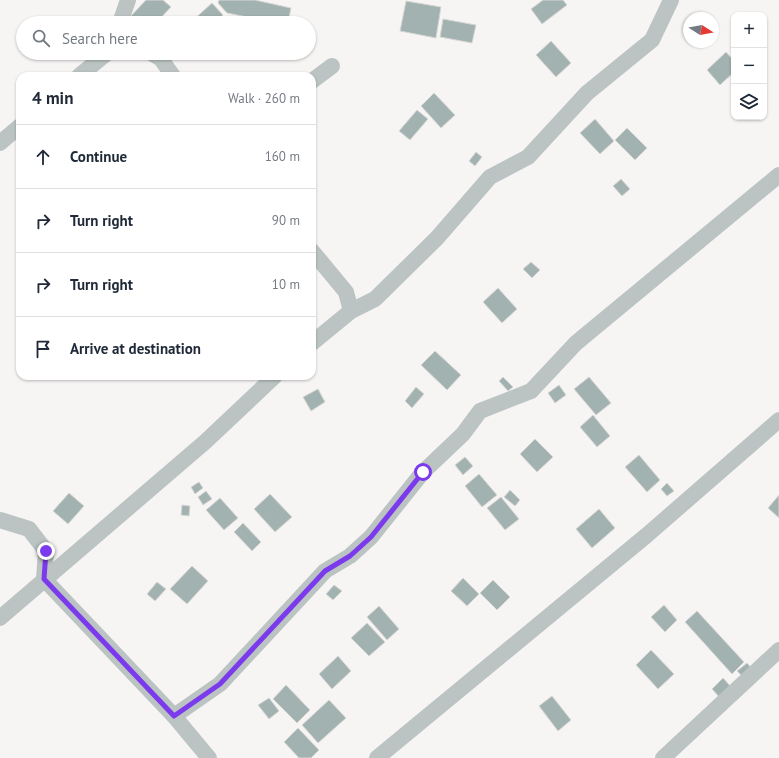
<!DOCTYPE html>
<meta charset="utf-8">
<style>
:root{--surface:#fff;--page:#f2f2f3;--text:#1f2937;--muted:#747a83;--line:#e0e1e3}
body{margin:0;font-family:"PT Sans",sans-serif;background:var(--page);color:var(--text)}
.controls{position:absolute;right:12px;top:12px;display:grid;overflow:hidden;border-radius:8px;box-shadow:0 1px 3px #0004}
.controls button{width:36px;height:36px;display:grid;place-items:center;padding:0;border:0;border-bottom:1px solid var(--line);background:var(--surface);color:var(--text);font:20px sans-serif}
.compass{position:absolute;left:683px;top:12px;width:36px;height:36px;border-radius:50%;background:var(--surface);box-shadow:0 1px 3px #0004;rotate:101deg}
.stop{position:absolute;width:12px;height:12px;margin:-9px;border:3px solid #7c3aed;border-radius:50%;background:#fff}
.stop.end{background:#7c3aed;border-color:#fff;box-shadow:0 1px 4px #0008}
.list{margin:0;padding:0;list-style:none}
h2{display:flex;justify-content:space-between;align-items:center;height:52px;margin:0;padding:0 16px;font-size:17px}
h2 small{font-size:13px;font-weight:400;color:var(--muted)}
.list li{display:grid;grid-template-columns:26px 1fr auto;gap:12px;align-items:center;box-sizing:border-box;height:64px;padding:0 16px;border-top:1px solid var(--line)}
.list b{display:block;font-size:15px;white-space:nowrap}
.list em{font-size:13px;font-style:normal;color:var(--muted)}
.icon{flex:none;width:22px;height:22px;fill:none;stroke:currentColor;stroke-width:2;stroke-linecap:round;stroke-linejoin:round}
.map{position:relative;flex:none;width:779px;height:758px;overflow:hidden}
.search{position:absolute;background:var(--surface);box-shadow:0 1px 3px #0004;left:16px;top:16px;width:300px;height:44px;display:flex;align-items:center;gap:10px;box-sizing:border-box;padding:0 14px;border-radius:22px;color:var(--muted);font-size:15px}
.panel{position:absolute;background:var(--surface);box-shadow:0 1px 3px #0004;left:16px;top:72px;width:300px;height:308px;border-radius:12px}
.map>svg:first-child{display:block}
</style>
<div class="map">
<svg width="779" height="758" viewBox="0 0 779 758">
<rect width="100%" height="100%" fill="#f7f5f4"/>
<g fill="#a2b2b0" stroke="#d8d7d6">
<path d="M146 0H163L171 7 156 23H132L128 19Z"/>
<path d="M219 0H255L291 8 288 23H277L227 13 218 3Z"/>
<path d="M543 0H563L567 5 542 24 531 9Z"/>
<path d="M406 1 441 7 436 38 400 31Z"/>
<path d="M212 3 223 15 214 23H192L191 22Z"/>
<path d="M443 19 476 25 472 43 440 37Z"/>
<path d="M551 41 571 63 556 77 536 55Z"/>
<path d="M726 52 734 61V72L720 85 707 70Z"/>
<path d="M434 93 455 115 441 128 421 106Z"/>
<path d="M417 110 428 119 410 140 399 131Z"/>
<path d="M595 119 614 141 600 154 580 133Z"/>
<path d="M627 128 647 148 635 160 615 140Z"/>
<path d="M476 152 482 157 475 166 469 161Z"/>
<path d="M621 179 630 189 622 196 613 186Z"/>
<path d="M531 262 540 270 532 278 523 269Z"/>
<path d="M498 288 517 309 502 323 483 302Z"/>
<path d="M435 351 461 375 447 390 421 365Z"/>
<path d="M503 377 513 387 508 391 499 381Z"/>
<path d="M589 377 611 403 596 415 574 389Z"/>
<path d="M559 385 566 395 555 403 548 393Z"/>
<path d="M416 387 424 394 412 408 405 401Z"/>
<path d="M318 389 325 402 311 411 303 397Z"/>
<path d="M593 415 610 436 597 447 580 427Z"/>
<path d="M535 439 553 457 537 472 520 454Z"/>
<path d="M639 455 660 480 647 492 625 467Z"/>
<path d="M465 457 473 466 463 475 455 465Z"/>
<path d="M479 474 497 495 482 507 465 486Z"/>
<path d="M199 482 203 488 195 494 191 487Z"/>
<path d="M667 483 674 491 667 496 661 489Z"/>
<path d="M510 490 520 500 515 506 504 497Z"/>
<path d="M206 491 212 499 203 505 198 497Z"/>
<path d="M69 493 84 506 68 524 53 511Z"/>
<path d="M270 494 292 517 275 532 254 509Z"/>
<path d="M779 495V518L768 508Z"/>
<path d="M501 497 519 519 505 530 487 508Z"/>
<path d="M220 498 238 518 224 530 206 510Z"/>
<path d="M182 505 190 506 189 516 181 515Z"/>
<path d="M599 509 615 528 592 548 576 529Z"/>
<path d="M243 523 261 542 252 551 234 532Z"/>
<path d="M192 566 208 581 187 604 170 589Z"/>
<path d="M463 578 479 594 467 606 451 591Z"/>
<path d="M493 580 510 597 497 610 480 593Z"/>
<path d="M157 582 166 589 155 601 147 594Z"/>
<path d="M334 585 342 591 333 600 326 594Z"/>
<path d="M664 605 677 620 665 632 651 617Z"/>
<path d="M379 606 399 629 387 640 367 617Z"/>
<path d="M697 611 744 662 732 674 685 622Z"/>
<path d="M367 623 385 642 369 656 351 638Z"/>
<path d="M651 650 674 674 658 689 636 665Z"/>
<path d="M338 656 351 671 332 689 319 674Z"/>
<path d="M747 663 753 670 744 678 737 671Z"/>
<path d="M723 678 732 688 721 699 712 689Z"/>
<path d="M286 685 310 710 297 723 273 699Z"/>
<path d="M552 696 571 720 558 731 539 706Z"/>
<path d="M269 698 279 711 269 719 258 705Z"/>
<path d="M329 700 346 718 318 743 302 725Z"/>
<path d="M298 728 319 750 311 758H299L284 742Z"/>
</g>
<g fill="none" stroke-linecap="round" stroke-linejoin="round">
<g stroke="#bbc4c3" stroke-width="16">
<path d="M120 23 128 0"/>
<path d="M151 53 161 59 173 76"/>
<path d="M79 76 107 53"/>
<path d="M312 81 332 66"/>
<path d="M0 143 20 126"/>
<path d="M312 251 346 292 351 311"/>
<path d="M312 343 351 311 375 299 437 238 490 177 528 157 587 93 652 40 671 0"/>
<path d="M0 520 29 529 46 551 44 579 174 716 209 758"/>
<path d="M0 618 205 442 275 376"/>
<path d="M174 716 220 684 325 571 350 556 371 537 423 472 463 434 480 411 531 391 576 343 779 175"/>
<path d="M377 758 647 535 779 420"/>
<path d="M663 758 779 650"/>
</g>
</g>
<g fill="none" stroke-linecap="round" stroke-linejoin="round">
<path stroke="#7c3aed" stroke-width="5" d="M46 551 44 579 174 716 220 684 325 571 350 556 371 537 423 472"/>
</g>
</svg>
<div class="controls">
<button>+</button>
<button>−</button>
<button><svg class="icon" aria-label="layers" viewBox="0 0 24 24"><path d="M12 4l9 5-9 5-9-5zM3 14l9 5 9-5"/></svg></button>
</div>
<svg class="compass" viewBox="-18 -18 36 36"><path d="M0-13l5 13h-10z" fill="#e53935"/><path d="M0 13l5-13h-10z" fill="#747a83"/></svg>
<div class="stop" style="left:423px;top:472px"></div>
<div class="stop end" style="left:46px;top:551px"></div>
<div class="search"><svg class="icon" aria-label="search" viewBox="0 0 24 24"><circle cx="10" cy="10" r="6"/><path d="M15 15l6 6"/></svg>Search here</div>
<section class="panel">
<h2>4 min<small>Walk · 260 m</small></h2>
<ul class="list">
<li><svg class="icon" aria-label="ahead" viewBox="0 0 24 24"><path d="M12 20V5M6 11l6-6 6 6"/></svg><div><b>Continue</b></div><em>160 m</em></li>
<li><svg class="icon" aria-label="right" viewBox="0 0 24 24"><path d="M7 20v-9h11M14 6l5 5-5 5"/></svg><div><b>Turn right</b></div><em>90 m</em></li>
<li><svg class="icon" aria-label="right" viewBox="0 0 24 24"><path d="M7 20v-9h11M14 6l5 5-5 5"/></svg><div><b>Turn right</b></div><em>10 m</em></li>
<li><svg class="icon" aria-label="arrive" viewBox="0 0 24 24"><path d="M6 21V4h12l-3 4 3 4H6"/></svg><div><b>Arrive at destination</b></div></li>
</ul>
</section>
</div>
